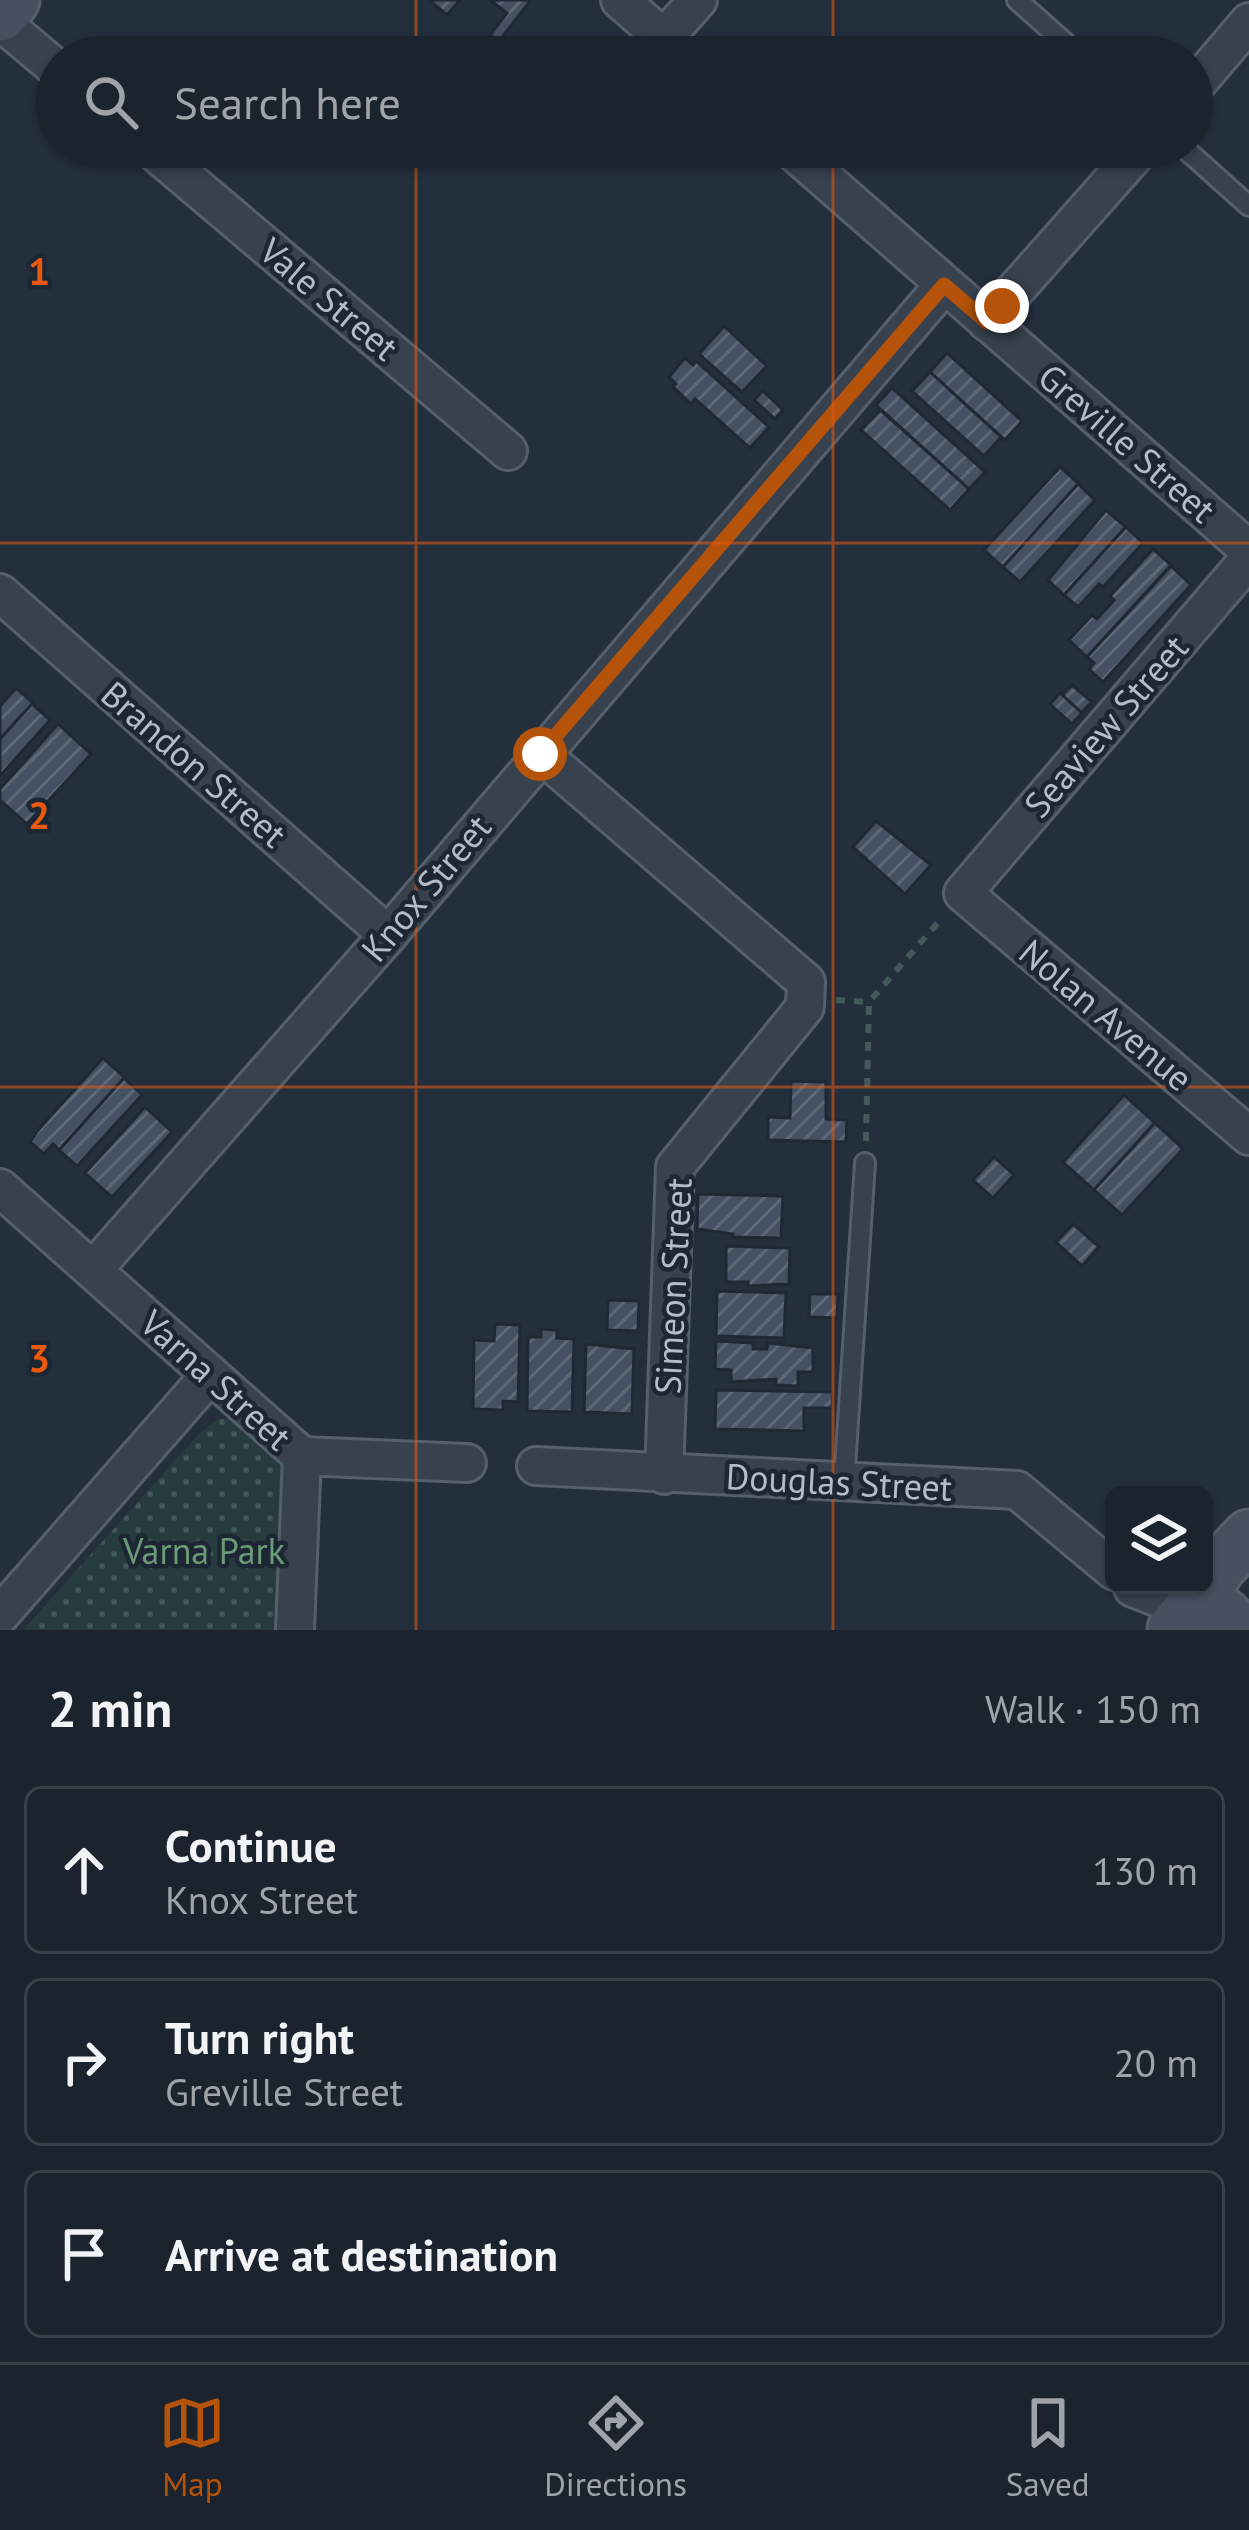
<!DOCTYPE html>
<meta charset="utf-8">
<style>
:root{--surface:#1b232e;--page:#282f3a;--text:#f1f3f6;--muted:#a0a4aa;--line:#39404a;--accent:#b45309}
body{margin:0;font-family:"PT Sans",sans-serif;background:var(--page);color:var(--text)}
.controls{position:absolute;right:36px;bottom:36px;display:grid;overflow:hidden;border-radius:18px;box-shadow:0 3px 9px #0004}
.controls button{width:108px;height:108px;display:grid;place-items:center;padding:0;border:0;border-bottom:3px solid var(--line);background:var(--surface);color:var(--text);font:60px sans-serif}
.stop{position:absolute;width:36px;height:36px;margin:-27px;border:9px solid #b45309;border-radius:50%;background:#fff}
.stop.end{background:#b45309;border-color:#fff;box-shadow:0 3px 12px #0008}
.list{margin:0;padding:0;list-style:none}
h2{display:flex;justify-content:space-between;align-items:center;height:156px;margin:0;padding:0 48px;font-size:51px}
h2 small{font-size:39px;font-weight:400;color:var(--muted)}
.list li{display:grid;grid-template-columns:78px 1fr auto;gap:36px;align-items:center;box-sizing:border-box;height:168px;margin:0 24px 24px;padding:0 24px;border:3px solid var(--line);border-radius:18px}
.list b{display:block;font-size:45px;white-space:nowrap}
.list p{margin:0;font-size:39px;white-space:nowrap;color:var(--muted)}
.list em{font-size:39px;font-style:normal;color:var(--muted)}
.icon{flex:none;width:66px;height:66px;fill:none;stroke:currentColor;stroke-width:2;stroke-linecap:round;stroke-linejoin:round}
.map{position:relative;flex:none;width:1249px;height:1630px;overflow:hidden}
.search{position:absolute;background:var(--surface);box-shadow:0 3px 9px #0004;left:36px;right:36px;top:36px;height:132px;display:flex;align-items:center;gap:30px;box-sizing:border-box;padding:0 42px;border-radius:66px;color:var(--muted);font-size:45px}
.sheet{height:732px;background:var(--surface)}
nav{display:flex;justify-content:space-around;align-items:center;box-sizing:border-box;height:168px;border-top:3px solid var(--line);background:var(--surface);font-size:33px;color:var(--muted)}
nav a{display:grid;justify-items:center;gap:6px}
nav .on{color:var(--accent)}
.map>svg:first-child{display:block}
</style>
<div class="map">
<svg width="1249" height="1630" viewBox="0 0 1249 1630">
<defs>
<pattern id="park-dots" width="8" height="8" patternUnits="userSpaceOnUse" patternTransform="scale(3)"><rect width="8" height="8" fill="#263c3f"/><path d="M2 2h.1M6 6h.1" fill="none" stroke="#435659" stroke-width="1.8" stroke-linecap="round"/></pattern>
<pattern id="building-hatch" width="6" height="6" patternUnits="userSpaceOnUse" patternTransform="scale(3)"><rect width="6" height="6" fill="#455162"/><path d="M-1 1l2-2M0 6l6-6M5 7l2-2" fill="none" stroke="#5d6877"/></pattern>
</defs>
<rect width="100%" height="100%" fill="#242f3e"/>
<path fill="url(#park-dots)" d="M229 1418 276 1454 285 1465 282 1630H23L199 1434 218 1419Z"/>
<g fill="url(#building-hatch)" stroke="#1f2835" stroke-width="3">
<path d="M429 0H460L447 15Z"/>
<path d="M490 0H531L499 41 490 35 507 13Z"/>
<path d="M724 326 767 366 742 392 699 354Z"/>
<path d="M947 353 1022 421 1005 440 930 372Z"/>
<path d="M685 358 693 365 696 361 769 427 750 448 695 399 691 404 673 387 676 384 669 377Z"/>
<path d="M930 372 1001 437 984 456 912 391Z"/>
<path d="M892 388 985 472 969 489 876 405Z"/>
<path d="M763 391 783 410 775 419 754 400Z"/>
<path d="M880 410 969 489 950 510 861 430Z"/>
<path d="M1060 467 1079 484 1003 567 984 550Z"/>
<path d="M1078 484 1095 500 1020 582 1003 567Z"/>
<path d="M1106 510 1126 527 1064 595 1048 580Z"/>
<path d="M1126 527 1143 543 1103 587 1099 584 1078 607 1064 595Z"/>
<path d="M1153 549 1171 565 1087 657 1069 640 1092 615 1097 619 1114 600 1110 596Z"/>
<path d="M1171 566 1191 585 1103 682 1089 669 1094 663 1087 657Z"/>
<path d="M1072 685 1092 702 1081 713 1062 695Z"/>
<path d="M16 688 33 703 0 739V706Z"/>
<path d="M1060 693 1082 713 1072 724 1050 704Z"/>
<path d="M32 704 50 720 0 776V739Z"/>
<path d="M58 724 91 754 27 824 0 800V789Z"/>
<path d="M876 821 931 865 905 894 853 847Z"/>
<path d="M103 1058 125 1078 59 1150 53 1144 44 1154 30 1142 38 1130Z"/>
<path d="M124 1078 142 1095 77 1166 59 1150Z"/>
<path d="M791 1081 826 1082V1119L847 1120 846 1142 768 1140V1117L790 1118Z"/>
<path d="M1124 1095 1155 1123 1094 1190 1063 1162Z"/>
<path d="M145 1107 172 1132 112 1197 85 1173Z"/>
<path d="M1155 1123 1183 1149 1122 1215 1094 1190Z"/>
<path d="M994 1157 1014 1175 993 1198 973 1180Z"/>
<path d="M698 1194 783 1196 781 1238 733 1237V1234L697 1229Z"/>
<path d="M1073 1224 1099 1247 1082 1266 1056 1242Z"/>
<path d="M726 1246 790 1248 789 1284 748 1286V1282H726Z"/>
<path d="M717 1291 786 1293 784 1338 716 1336Z"/>
<path d="M810 1294H838L837 1318 809 1317Z"/>
<path d="M608 1300 639 1301 638 1331 607 1330Z"/>
<path d="M495 1324 520 1325 518 1402 503 1401V1410L473 1409 474 1340 494 1341Z"/>
<path d="M541 1329 557 1330V1338L574 1339 572 1412 527 1411 528 1337H541Z"/>
<path d="M716 1341 753 1343V1349H767L768 1343 813 1348V1372H798V1386L776 1385V1379L731 1382V1370L715 1369Z"/>
<path d="M586 1344 634 1349 632 1414 584 1412Z"/>
<path d="M716 1390 833 1392 832 1408H804V1431L715 1429Z"/>
</g>
<g fill="none" stroke-linecap="round" stroke-linejoin="round">
<g stroke="#565f6c" stroke-width="24">
<g id="lane">
<path d="M1017 0 1081 57"/>
<path d="M1183 147 1249 206"/>
<path d="M844 1483 865 1163"/>
</g>
</g>
<g stroke="#565f6c" stroke-width="42">
<g id="street">
<path d="M620 0 685 57"/>
<path d="M0 21 57 69"/>
<path d="M664 38 698 0"/>
<path d="M1192 89 1249 22"/>
<path d="M149 147 508 451"/>
<path d="M788 147 1249 550"/>
<path d="M987 322 1142 147"/>
<path d="M1249 559 963 893 1249 1136"/>
<path d="M0 593 388 935"/>
<path d="M540 753 806 982 805 1007 675 1167 664 1475"/>
<path d="M0 1188 302 1456"/>
<path d="M93 1270 388 935 944 285"/>
<path d="M302 1456 467 1463"/>
<path d="M536 1466 1017 1490 1114 1571"/>
<path d="M1133 1588 1189 1610"/>
<path d="M0 1615 210 1375"/>
<path d="M295 1630 302 1456"/>
</g>
</g>
<g stroke="#565f6c" stroke-width="57">
<g id="secondary">
<path d="M0 15 13 0"/>
<path d="M1192 1609 1220 1566 1249 1536"/>
<path d="M1174 1629 1189 1610C1210 1603 1226 1610 1235 1630"/>
</g>
</g>
<g stroke="#44595c" stroke-width="6" stroke-dasharray="9 9" stroke-linecap="butt">
<path d="M836 1000 869 1002"/>
<path d="M866 1141 869 1002 942 918"/>
</g>
<use href="#lane" stroke="#38414e" stroke-width="18"/>
<use href="#street" stroke="#38414e" stroke-width="36"/>
<use href="#secondary" stroke="#465061" stroke-width="51"/>
</g>
<g fill="none" stroke-linecap="round" stroke-linejoin="round">
<path stroke="#b45309" stroke-width="15" d="M540 754 944 285 987 322 1002 306"/>
</g>
<path fill="none" stroke="#e8590c" stroke-width="3" stroke-opacity="0.55" d="M416 0V57M833 0V57M416 147V1630M833 147V1630M0 543H1249M0 1087H1249"/>
<g text-anchor="middle" stroke-width="9" stroke-linejoin="round" paint-order="stroke">
<g font-size="36" fill="#b4bcc9" stroke="#1d2633">
<text transform="translate(329 299) rotate(40)" y="13">Vale Street</text>
<text transform="translate(1127 443) rotate(41)" y="13">Greville Street</text>
<text transform="translate(1106 726) rotate(-49)" y="13">Seaview Street</text>
<text transform="translate(194 764) rotate(41)" y="13">Brandon Street</text>
<text transform="translate(426 888) rotate(-50)" y="13">Knox Street</text>
<text transform="translate(1106 1015) rotate(40)" y="13">Nolan Avenue</text>
<text transform="translate(673 1286) rotate(-87)" y="13">Simeon Street</text>
<text transform="translate(216 1380) rotate(42)" y="13">Varna Street</text>
<text transform="translate(839 1482) rotate(3)" y="13">Douglas Street</text>
</g>
<g font-size="36" fill="#6b9a76" stroke="#1d2633">
<text x="204" y="1564">Varna Park</text>
</g>
</g>
<g font-size="39" text-anchor="middle" font-weight="bold" fill="#e8590c" stroke="#1d2633" stroke-width="9" stroke-linejoin="round" paint-order="stroke">
<text x="39" y="285">1</text>
<text x="39" y="829">2</text>
<text x="39" y="1372">3</text>
</g>
</svg>
<div class="controls">
<button><svg class="icon" aria-label="layers" viewBox="0 0 24 24"><path d="M12 4l9 5-9 5-9-5zM3 14l9 5 9-5"/></svg></button>
</div>
<div class="stop" style="left:540px;top:754px"></div>
<div class="stop end" style="left:1002px;top:306px"></div>
<div class="search"><svg class="icon" aria-label="search" viewBox="0 0 24 24"><circle cx="10" cy="10" r="6"/><path d="M15 15l6 6"/></svg>Search here</div>
</div>
<section class="sheet">
<h2>2 min<small>Walk · 150 m</small></h2>
<ul class="list">
<li><svg class="icon" aria-label="ahead" viewBox="0 0 24 24"><path d="M12 20V5M6 11l6-6 6 6"/></svg><div><b>Continue</b><p>Knox Street</p></div><em>130 m</em></li>
<li><svg class="icon" aria-label="right" viewBox="0 0 24 24"><path d="M7 20v-9h11M14 6l5 5-5 5"/></svg><div><b>Turn right</b><p>Greville Street</p></div><em>20 m</em></li>
<li><svg class="icon" aria-label="arrive" viewBox="0 0 24 24"><path d="M6 21V4h12l-3 4 3 4H6"/></svg><div><b>Arrive at destination</b></div></li>
</ul>
</section>
<nav>
<a class="on"><svg class="icon" aria-label="map" viewBox="0 0 24 24"><path d="M3 6l6-2 6 2 6-2v14l-6 2-6-2-6 2zM9 4v14M15 6v14"/></svg>Map</a>
<a><svg class="icon" aria-label="directions" viewBox="0 0 24 24"><path d="M12 3l9 9-9 9-9-9zM9 14v-3h6M13 9l2 2-2 2"/></svg>Directions</a>
<a><svg class="icon" aria-label="saved" viewBox="0 0 24 24"><path d="M7 4h10v16l-5-4-5 4z"/></svg>Saved</a>
</nav>
